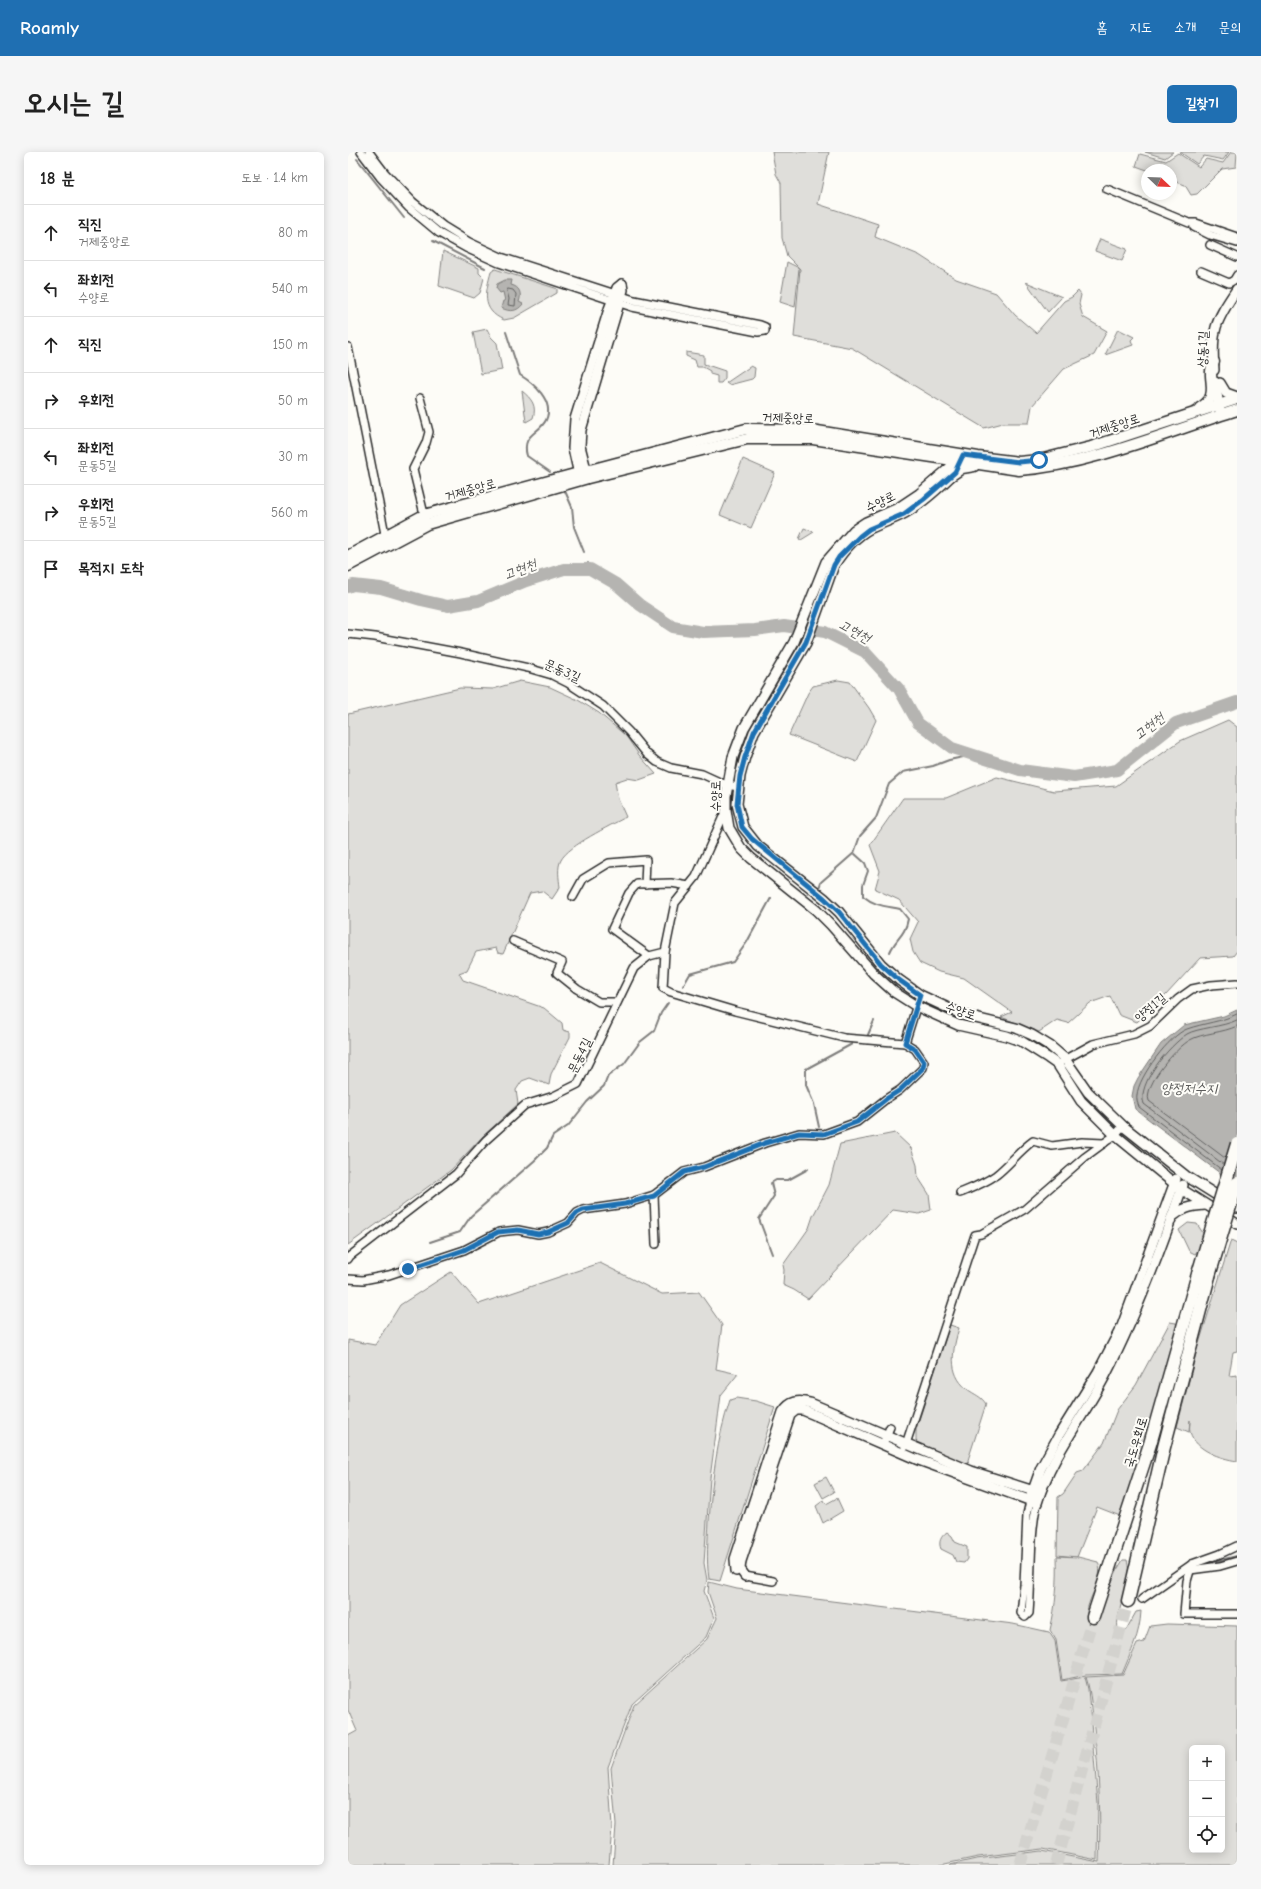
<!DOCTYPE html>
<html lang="ko">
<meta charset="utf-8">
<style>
:root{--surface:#fff;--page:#f6f6f6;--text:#222;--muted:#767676;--line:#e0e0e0;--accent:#1f6fb2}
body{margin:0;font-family:"Comic Neue","Poor Story",sans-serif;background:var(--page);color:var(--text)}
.controls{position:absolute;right:12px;bottom:12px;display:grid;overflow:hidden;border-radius:6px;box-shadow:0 2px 10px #0003}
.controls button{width:36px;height:36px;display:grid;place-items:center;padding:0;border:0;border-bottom:1px solid var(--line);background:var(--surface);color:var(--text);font:20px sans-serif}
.compass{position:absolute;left:793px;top:12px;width:36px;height:36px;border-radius:50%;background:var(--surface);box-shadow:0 2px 10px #0003;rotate:113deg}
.stop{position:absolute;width:12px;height:12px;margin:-9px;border:3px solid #1f6fb2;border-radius:50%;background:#fff}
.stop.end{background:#1f6fb2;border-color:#fff;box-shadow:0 1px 4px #0008}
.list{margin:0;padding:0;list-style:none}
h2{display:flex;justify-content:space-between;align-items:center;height:52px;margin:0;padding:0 16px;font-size:17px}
h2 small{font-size:13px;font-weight:400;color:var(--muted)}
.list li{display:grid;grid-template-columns:26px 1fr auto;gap:12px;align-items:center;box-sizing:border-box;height:56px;padding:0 16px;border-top:1px solid var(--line)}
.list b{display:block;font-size:15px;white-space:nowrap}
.list p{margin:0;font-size:13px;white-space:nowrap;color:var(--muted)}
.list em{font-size:13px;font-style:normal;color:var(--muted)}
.icon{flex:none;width:22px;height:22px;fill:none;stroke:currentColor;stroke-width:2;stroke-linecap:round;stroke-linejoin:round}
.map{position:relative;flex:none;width:889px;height:1713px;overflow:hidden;border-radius:6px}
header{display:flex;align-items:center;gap:24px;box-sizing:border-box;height:56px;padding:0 20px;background:var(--accent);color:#fff}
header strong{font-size:19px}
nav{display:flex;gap:22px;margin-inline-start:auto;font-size:14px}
.intro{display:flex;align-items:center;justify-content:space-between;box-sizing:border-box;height:96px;padding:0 24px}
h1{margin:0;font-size:28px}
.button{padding:10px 18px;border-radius:6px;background:var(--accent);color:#fff;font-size:14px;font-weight:700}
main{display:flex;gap:24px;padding:0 24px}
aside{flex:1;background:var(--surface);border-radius:6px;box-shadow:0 2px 10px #0003}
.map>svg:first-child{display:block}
</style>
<header>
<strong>Roamly</strong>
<nav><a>홈</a><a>지도</a><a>소개</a><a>문의</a></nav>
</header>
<div class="intro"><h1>오시는 길</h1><a class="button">길찾기</a></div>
<main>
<aside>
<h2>18 분<small>도보 · 1.4 km</small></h2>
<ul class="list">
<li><svg class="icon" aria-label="ahead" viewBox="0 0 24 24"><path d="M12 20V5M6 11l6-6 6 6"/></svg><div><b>직진</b><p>거제중앙로</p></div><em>80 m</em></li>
<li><svg class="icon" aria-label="left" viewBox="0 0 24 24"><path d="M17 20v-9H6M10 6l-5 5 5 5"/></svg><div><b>좌회전</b><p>수양로</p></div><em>540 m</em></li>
<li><svg class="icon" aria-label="ahead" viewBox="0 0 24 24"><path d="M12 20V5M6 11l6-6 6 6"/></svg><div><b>직진</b></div><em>150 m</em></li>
<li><svg class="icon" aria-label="right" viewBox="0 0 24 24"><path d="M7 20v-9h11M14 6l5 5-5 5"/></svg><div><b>우회전</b></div><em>50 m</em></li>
<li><svg class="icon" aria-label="left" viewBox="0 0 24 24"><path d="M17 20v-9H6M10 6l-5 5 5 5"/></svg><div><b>좌회전</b><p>문동5길</p></div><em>30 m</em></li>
<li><svg class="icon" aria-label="right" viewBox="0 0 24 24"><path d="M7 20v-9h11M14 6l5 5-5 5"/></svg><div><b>우회전</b><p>문동5길</p></div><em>560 m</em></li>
<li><svg class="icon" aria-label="arrive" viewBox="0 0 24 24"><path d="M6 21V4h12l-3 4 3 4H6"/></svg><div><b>목적지 도착</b></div></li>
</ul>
</aside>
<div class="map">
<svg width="889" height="1713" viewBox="0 0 889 1713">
<rect width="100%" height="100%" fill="#fdfcf7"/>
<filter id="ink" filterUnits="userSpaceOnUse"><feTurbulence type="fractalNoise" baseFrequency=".025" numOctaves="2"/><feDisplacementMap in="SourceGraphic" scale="8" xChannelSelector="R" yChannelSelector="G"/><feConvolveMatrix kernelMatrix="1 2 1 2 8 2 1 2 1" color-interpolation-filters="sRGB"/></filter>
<g filter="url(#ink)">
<g fill="#dfdeda" stroke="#858482" fill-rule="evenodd">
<path d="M424 0H481L470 52 530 72 527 85 571 103 608 127 648 141 667 163 688 181 716 149 724 145 730 139 733 143 731 152 735 165 759 179 746 203 716 217 684 254 681 271H655L636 276 504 196 446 185 452 117 439 104 434 86 433 31 428 22Z"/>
<path d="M797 0H825L817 6Z"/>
<path d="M832 0H881L875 8 856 4 849 12Z"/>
<path d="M883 0H889L888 15 874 17 849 42 843 43 837 33 823 28V18H799L788 14 792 2 818 9 830 1 851 15 858 7 875 11Z"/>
<path d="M752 87 779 97 774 109 747 99Z"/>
<path d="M95 99 131 116V121L136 126 132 141 126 146 91 134Z"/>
<path d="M439 110 451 116 447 155 432 150Z"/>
<path d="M147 117 207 136 209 137V141L166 166 156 168C132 158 138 139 143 120Z"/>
<path d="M678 130 714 145 700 160Z"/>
<path d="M139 177 143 185 149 191 154 218 133 222 125 180Z"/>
<path d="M770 177 786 185 783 188 785 193 757 203Z"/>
<path d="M338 200 356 203V212L377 219V226L373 231H369V224L362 222V219L355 215H349L347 208 338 204Z"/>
<path d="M403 214 407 216 406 225 404 227 381 233 378 231Z"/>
<path d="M174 239C184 247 189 254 185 266L178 270Z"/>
<path d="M395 307 427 321 403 376 372 363Z"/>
<path d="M456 376 466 380 453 388 451 387Z"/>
<path d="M490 528 502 530 521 556 528 568 509 610 441 583 460 541 465 534Z"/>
<path d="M172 529 202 535 230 548 251 561 278 584 291 603 308 622 291 628 279 626 267 630 270 647 278 665C262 674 221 693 213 708 209 715 211 727 212 735L204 747 194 739 182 741 155 802 150 801 148 796 128 800 119 818 111 821 115 828 196 856 214 871 215 878 222 880V885L203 922 201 933 182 926 174 929 168 938 170 952 134 985 103 1018 0 1093V562L112 536 145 537Z"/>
<path d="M880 568 889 575V799L885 804 852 806 818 843 789 870 771 863 762 844 742 851 720 871 709 868 691 880 653 865 664 860 616 826 591 820 572 811 565 800 562 787 570 770 551 748 527 737 532 719 522 693 555 646H598L649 625 706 639 768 634 832 589Z"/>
<path d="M547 981 563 996 569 1013 570 1025 581 1042 583 1058 571 1062 545 1058 460 1147 446 1138 435 1133 436 1118 435 1113 461 1076 465 1064 481 1033 492 992Z"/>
<path d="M840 1071 849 1072 855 1081H858L854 1099 850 1098 847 1102 841 1099 831 1078Z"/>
<path d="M883 1088 889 1091V1199L885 1200 881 1224 889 1223V1309C872 1306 848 1299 842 1280 841 1277 842 1271 842 1268L841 1280 829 1275 849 1198Z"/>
<path d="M252 1111 314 1142 351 1140 374 1173 368 1217 390 1222 373 1243 362 1326 356 1411 359 1428 356 1439 366 1466 358 1485 284 1552 260 1615 264 1675 261 1713H0V1584L9 1579 0 1558V1188L27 1193 52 1153 103 1120 131 1152Z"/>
<path d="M822 1170 828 1171 830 1178 782 1341 772 1364 749 1355 729 1405 709 1403 710 1345 715 1342 729 1321 735 1319 756 1291 769 1258 788 1233Z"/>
<path d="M602 1173 611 1176C605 1197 599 1221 619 1237 627 1243 633 1244 638 1252L620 1308 621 1313 571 1295 568 1291V1277Z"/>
<path d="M388 1246 408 1249 427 1255 372 1429 361 1427C358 1407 360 1388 361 1369 364 1328 369 1287 382 1248Z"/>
<path d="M478 1325 486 1340 475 1346 467 1331Z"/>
<path d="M489 1346 495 1359 475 1371 468 1354 476 1348 478 1352Z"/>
<path d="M599 1380 604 1384 607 1390 619 1395V1407L616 1411 608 1410 605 1403 593 1397C590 1390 593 1384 599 1380Z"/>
<path d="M709 1404 730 1405 750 1410C758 1429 733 1452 740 1469L745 1471 770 1416 775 1408H779C786 1428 762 1470 772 1480L778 1478 788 1460 793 1459C792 1482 783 1500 774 1522L738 1523 714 1528 708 1488 702 1478C708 1453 710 1430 709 1404Z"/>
<path d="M361 1430 389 1437 665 1472 701 1480 707 1489 713 1529 737 1525 740 1537 750 1651 749 1708 695 1697 630 1705 592 1713H265L268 1673 263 1616 286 1553 359 1487 369 1466 360 1440Z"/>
<path d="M819 1472 889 1474V1713H602L628 1707 694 1699 751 1710C753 1665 751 1620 746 1576 744 1559 743 1541 738 1525L775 1523 789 1492 796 1490 802 1474ZM844 1596H874V1698H844Z"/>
</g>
<g fill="#b5b4b1" stroke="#7e7d7b">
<path d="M157 128H164L163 133C172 135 174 142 171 150L175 152C169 160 162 160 153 156L155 149H157L155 140 152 141 148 136 149 132Z"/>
<path d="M889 858V1034L787 957 784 944 786 934 790 926 813 892 836 873 876 864Z"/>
</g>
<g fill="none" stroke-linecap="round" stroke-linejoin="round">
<g stroke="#626261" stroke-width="1">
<path d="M160 137 165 138 168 142 167 154 160 153 161 147 159 139Z"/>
<path d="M877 1006 801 949C795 933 829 895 842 888 854 881 875 881 889 874"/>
<path d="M876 1013 796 952C788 932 822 893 839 882 849 876 875 875 889 868"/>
<path d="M874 1018 791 955C790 952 788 947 789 943 790 925 822 883 839 877 856 871 873 870 889 862"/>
</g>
<g stroke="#7e7d7b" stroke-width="2">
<path d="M9 7 56 66"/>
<path d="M85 89 137 116"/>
<path d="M158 180 172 223C185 231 207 249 198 268 191 282 173 282 179 304L202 320"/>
<path d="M217 339 224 355 226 375 236 400"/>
<path d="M240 411 242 417"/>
<path d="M506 701 517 711 520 719 515 733V744C527 754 537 754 552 757L560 767C557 784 548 786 542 800"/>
<path d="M471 736 473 730 506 701 512 684 528 666 541 632 555 620 585 614 601 608 625 603"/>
<path d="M335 834 342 822 385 810 399 790 423 746"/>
<path d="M519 885 526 869"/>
<path d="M471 975 466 952 458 933V917L504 892"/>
<path d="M82 1090 112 1080 123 1064 186 1009 199 996 205 984 220 974 239 950 256 934 260 924 276 912 292 890 306 879 313 861 320 851"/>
<path d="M424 1102 411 1067 426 1044 423 1031 428 1028H440L460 1017"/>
<path d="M868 1409 889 1404"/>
</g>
<path stroke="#b5b4b1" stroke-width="12" d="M0 435 5 433 33 436 73 448 100 454 130 449 178 429 216 417H242L268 432 292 453 325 475 355 480 407 478 436 474 477 480 517 500 551 537 570 571 604 596 672 618 726 625 769 618 828 571 889 550"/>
<g stroke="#d3d2ce" stroke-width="12" stroke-dasharray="12 6" stroke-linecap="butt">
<path d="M672 1713 745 1465"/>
<path d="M708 1713 780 1449"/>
</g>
<g stroke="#2b2b2b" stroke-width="10">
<g id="minor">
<path d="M13 0 32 25 61 56 91 81 118 96 151 111 284 155 410 180 417 179V175L412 173 286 148 153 105 121 90 95 74 65 50 37 21 21 0"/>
<path d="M759 37 841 71H848L889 85"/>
<path d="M846 75 862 83 889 91"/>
<path d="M862 93 889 105"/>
<path d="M853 119 881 131 886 128 889 123"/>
<path d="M0 195 38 387"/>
<path d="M72 246 81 280 78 291 65 317 77 366"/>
<path d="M0 482 27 485 113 501 180 516 204 523 220 531 255 554 281 580 299 602 309 610 323 616 354 622 378 633 391 635"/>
<path d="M225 745 235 727 261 711 298 708 297 732"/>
<path d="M165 789 214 810 209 821 229 837 251 850H269"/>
<path d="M317 800 315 836 323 840 387 859 496 886 557 891 572 843"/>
<path d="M301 804 264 777 281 741 289 732 323 731 341 734"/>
<path d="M714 909 745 892 786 882 802 874 830 847 844 837 863 833 889 831"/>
<path d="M612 1041C624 1036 637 1031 648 1023 661 1013 671 999 685 989L704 994 734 990 756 991"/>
<path d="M306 1043 308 1092"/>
<path d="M0 1107 2 1104 108 1022 138 988 177 953 206 944 230 932 286 816 301 804 317 800 327 751 348 725 378 658"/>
<path d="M0 1127 15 1128 41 1123 116 1098 151 1080 170 1078 190 1082 200 1080 220 1071 229 1061 235 1058 277 1052 306 1043 336 1020 356 1015 417 991 451 981 476 982 509 970 538 947 552 938 575 916 576 910 567 897 557 891"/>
<path d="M535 1292 542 1275"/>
<path d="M557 1295 627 1083 633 1082 677 1057 737 1005 767 983 775 974"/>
<path d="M682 1349 679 1362 676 1433 673 1461 677 1465 681 1461C684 1424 681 1387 689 1351"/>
<path d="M844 1412 839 1429 836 1462H889"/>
<path d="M842 1418 872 1414 889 1409"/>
<path d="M397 1424 425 1429"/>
<path d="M794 1447 844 1412 872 1402 889 1394"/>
</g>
</g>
<g stroke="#2b2b2b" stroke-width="12">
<g id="tertiary">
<path d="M866 218C863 178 867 170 889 137"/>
<path d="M867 230 872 259"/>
<path d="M872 231 878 241 889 245"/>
<path d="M609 302 605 313 571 342 550 356 518 370 506 378 478 410 446 490 396 576 385 605 378 644V658L381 676 393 696 403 706 468 758 483 773 526 822 546 840 568 854 610 873 659 884 673 889 700 906 710 913 733 949 767 983 833 1037 889 1072"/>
<path d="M607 320C592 335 575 351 557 361 546 367 534 371 523 376 508 384 495 399 486 413L458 491 406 580 397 605 392 624 389 652 395 675 410 694 476 746 491 760 533 812 551 828 572 843 615 863 668 876 684 883 702 894 717 907 740 940 775 974 838 1024 889 1056"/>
<path d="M240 325 232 294 233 278 275 138 274 132"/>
<path d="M232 327 225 296 227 267 261 157 269 136 274 132"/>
<path d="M824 1065C834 1056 843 1054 857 1053"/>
<path d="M683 1344 693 1316 711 1283 750 1220 774 1174 828 1027"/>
<path d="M388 1419 387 1407 435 1260C442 1249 450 1248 462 1251L623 1319 692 1341"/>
<path d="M397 1424 392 1417 393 1409 442 1263 448 1258H455L474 1266 568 1307 689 1351C703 1304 736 1265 758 1222 789 1162 813 1097 835 1033"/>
</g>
</g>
<g stroke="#2b2b2b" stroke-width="13">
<g id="secondary">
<path d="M852 256C855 254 859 251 861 248 869 237 858 222 866 210"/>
<path d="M602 324 614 316 626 314"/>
<path d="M0 404 76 363 238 319 398 277 463 278 630 305 671 310 691 308 743 295 889 247"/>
<path d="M0 414 79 372 240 326 399 287H465L671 318C743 313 819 280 889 258"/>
</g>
</g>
<g stroke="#2b2b2b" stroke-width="15">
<g id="trunk">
<path d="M780 1449 816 1295 861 1124"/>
<path d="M745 1465 802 1292 850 1122"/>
</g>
</g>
<use href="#minor" stroke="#fdfcf7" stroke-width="7"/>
<use href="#tertiary" stroke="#fdfcf7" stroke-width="9"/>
<use href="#secondary" stroke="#fdfcf7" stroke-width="10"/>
<use href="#trunk" stroke="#fdfcf7" stroke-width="12"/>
<g stroke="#2b2b2b" stroke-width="15" stroke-linecap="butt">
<g id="trunk-bridge">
<path d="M850 1122 889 992"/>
<path d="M861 1124 889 1031"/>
</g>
</g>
<use href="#trunk-bridge" stroke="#fdfcf7" stroke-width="12"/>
</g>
</g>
<g fill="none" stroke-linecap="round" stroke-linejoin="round" filter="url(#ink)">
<path stroke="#1f6fb2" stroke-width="5" d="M60 1117 116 1098 150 1080 170 1078 190 1082 200 1080 220 1071 229 1061 235 1058 277 1052 306 1044 336 1020 356 1015 417 991 451 981 476 982 509 970 538 947 552 938 575 916 576 910 567 897 557 891 572 843 551 828 533 812 491 760 476 746 404 687 394 675 389 652 392 624 397 605 406 580 458 490 486 413 491 405 512 384 521 377 556 362 576 347 607 320 615 303 671 310 691 308"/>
</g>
<g text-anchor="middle" stroke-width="4" stroke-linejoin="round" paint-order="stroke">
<g font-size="13" fill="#2b2b2b" stroke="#fdfcf7">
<text transform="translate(854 197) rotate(-88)" y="5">상동1길</text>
<text transform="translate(440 265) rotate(2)" y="5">거제중앙로</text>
<text transform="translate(766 273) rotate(-18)" y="5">거제중앙로</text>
<text transform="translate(122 337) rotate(-15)" y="5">거제중앙로</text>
<text transform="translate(532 349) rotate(-25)" y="5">수양로</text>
<text transform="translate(215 518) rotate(24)" y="5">문동3길</text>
<text transform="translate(367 644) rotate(-89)" y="5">수양로</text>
<text transform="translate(802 855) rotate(-40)" y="5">양정1길</text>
<text transform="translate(613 858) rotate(19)" y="5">수양로</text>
<text transform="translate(231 903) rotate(-64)" y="5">문동4길</text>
<text transform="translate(787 1290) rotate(-73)" y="5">국도우회로</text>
</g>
<g font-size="14" font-style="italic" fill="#5b5b5a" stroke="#fdfcf7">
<text transform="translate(172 417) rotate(-21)" y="5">고현천</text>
<text transform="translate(507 479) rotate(29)" y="5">고현천</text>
<text transform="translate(801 574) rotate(-38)" y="5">고현천</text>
<text x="841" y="941">양정저수지</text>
</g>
</g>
</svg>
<div class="controls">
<button>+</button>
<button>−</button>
<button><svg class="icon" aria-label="locate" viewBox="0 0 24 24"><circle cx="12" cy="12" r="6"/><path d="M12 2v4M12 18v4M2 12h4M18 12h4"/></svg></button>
</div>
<svg class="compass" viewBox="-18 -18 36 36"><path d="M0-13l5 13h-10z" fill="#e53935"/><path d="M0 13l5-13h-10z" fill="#767676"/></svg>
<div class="stop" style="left:691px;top:308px"></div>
<div class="stop end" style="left:60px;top:1117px"></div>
</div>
</main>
